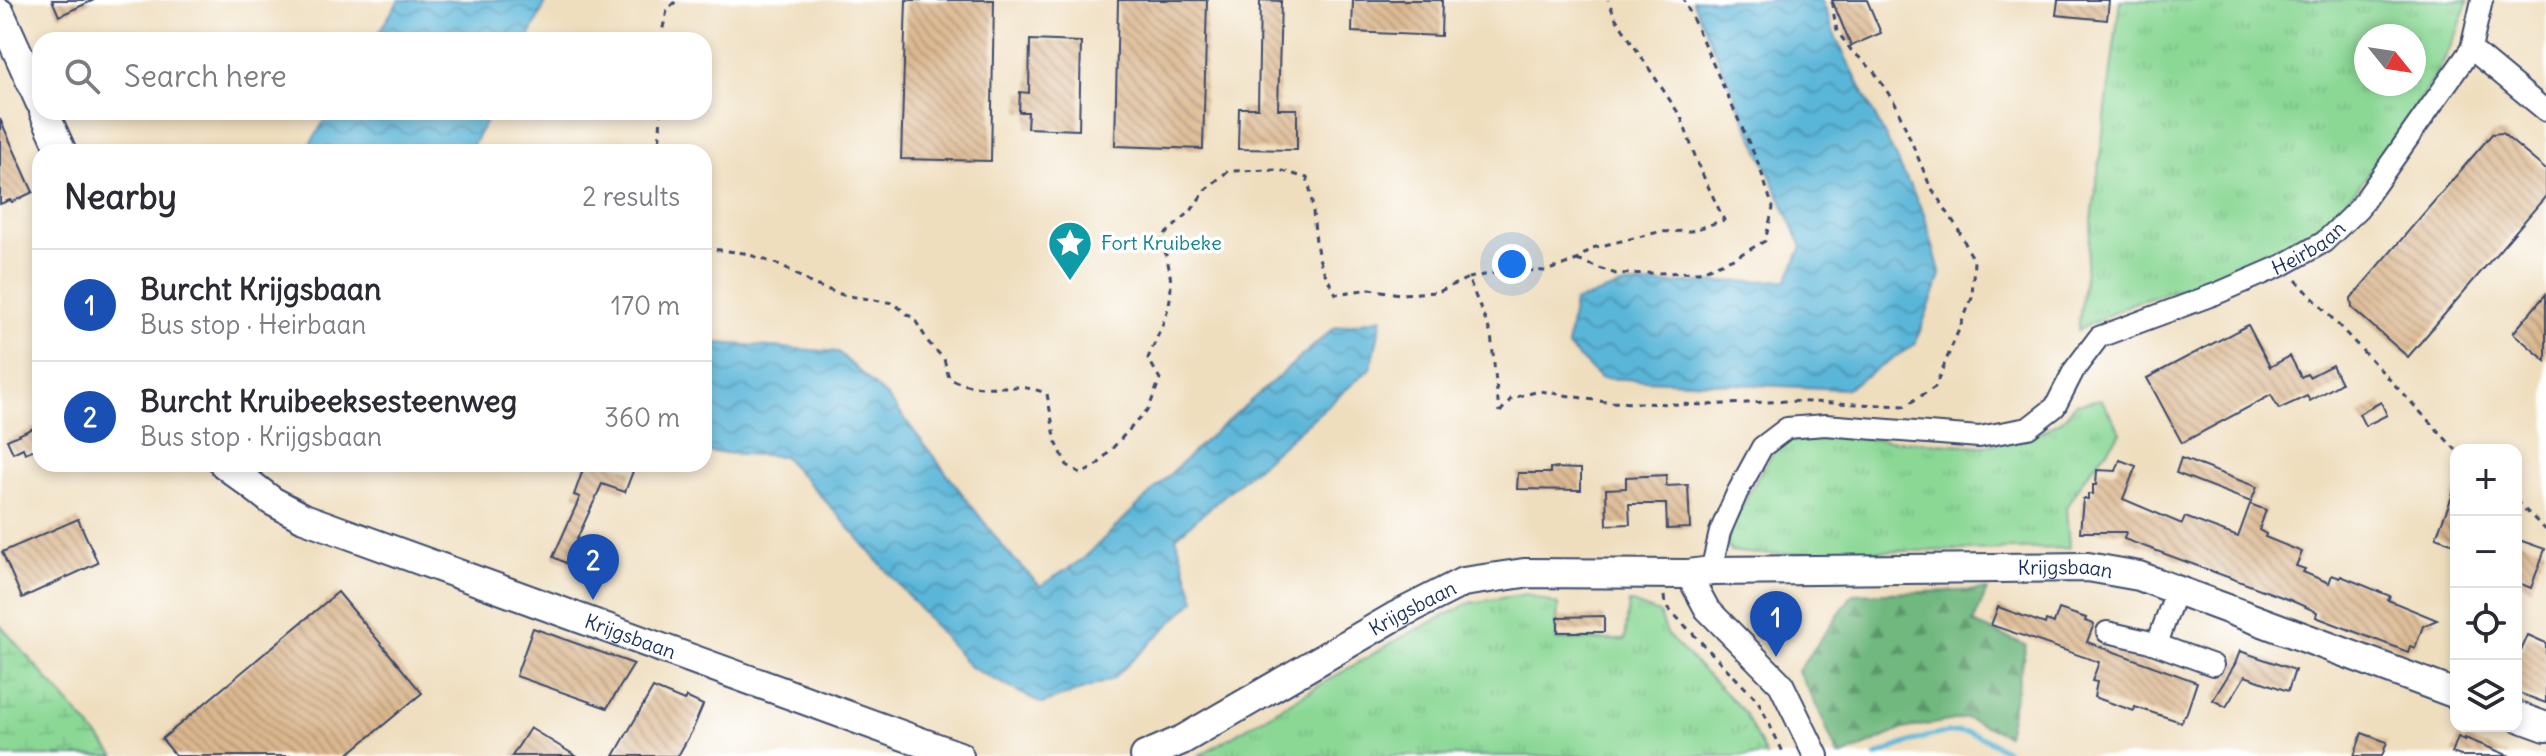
<!DOCTYPE html>
<meta charset="utf-8">
<style>
:root{--surface:#fff;--page:#f2f2f3;--text:#2b2b33;--muted:#7c7c81;--line:#e1e1e2;--accent:#d1495b}
body{margin:0;font-family:Delius,sans-serif;background:var(--page);color:var(--text)}
.controls{position:absolute;right:24px;bottom:24px;display:grid;overflow:hidden;border-radius:16px;box-shadow:0 4px 12px #0003}
.controls button{width:72px;height:72px;display:grid;place-items:center;padding:0;border:0;border-bottom:2px solid var(--line);background:var(--surface);color:var(--text);font:40px sans-serif}
.compass{position:absolute;left:2354px;top:24px;width:72px;height:72px;border-radius:50%;background:var(--surface);box-shadow:0 4px 12px #0003;rotate:120deg}
.you{position:absolute;left:1512px;top:264px;width:28px;height:28px;margin:-20px;border:6px solid #fff;border-radius:50%;background:#1a73e8;box-shadow:0 0 0 12px #1a73e833}
.badge{display:grid;place-items:center;width:52px;height:52px;border-radius:50%;background:var(--accent);color:#fff;font-size:26px;font-weight:700}
.pin{position:absolute;translate:-50% -66px;filter:drop-shadow(0 2px 4px #0008)}
.pin::after{content:'';position:absolute;top:42px;width:28px;height:24px;background:inherit;clip-path:polygon(0 0,100% 0,50% 100%)}
.list{margin:0;padding:0;list-style:none}
h2{display:flex;justify-content:space-between;align-items:center;height:104px;margin:0;padding:0 32px;font-size:34px}
h2 small{font-size:26px;font-weight:400;color:var(--muted)}
.list li{display:grid;grid-template-columns:52px 1fr auto;gap:24px;align-items:center;box-sizing:border-box;height:112px;padding:0 32px;border-top:2px solid var(--line)}
.list b{display:block;font-size:30px;white-space:nowrap}
.list p{margin:0;font-size:26px;white-space:nowrap;color:var(--muted)}
.list em{font-size:26px;font-style:normal;color:var(--muted)}
.icon{flex:none;width:44px;height:44px;fill:none;stroke:currentColor;stroke-width:2;stroke-linecap:round;stroke-linejoin:round}
.map{position:relative;flex:none;width:2546px;height:756px;overflow:hidden}
.search{position:absolute;background:var(--surface);box-shadow:0 4px 12px #0003;left:32px;top:32px;width:680px;height:88px;display:flex;align-items:center;gap:20px;box-sizing:border-box;padding:0 28px;border-radius:24px;color:var(--muted);font-size:30px}
.panel{position:absolute;background:var(--surface);box-shadow:0 4px 12px #0003;left:32px;top:144px;width:680px;height:328px;border-radius:24px}
.map>svg:first-child{display:block}
</style>
<div class="map">
<svg width="2546" height="756" viewBox="0 0 2546 756">
<defs>
<pattern id="grass-tufts" width="24" height="20" patternUnits="userSpaceOnUse" patternTransform="scale(2)"><rect width="24" height="20" fill="#8bd895"/><path d="M3 7l-1-3M5 7V3M7 7l1-3M15 17l-1-3M17 17v-4M19 17l1-3" fill="none" stroke="#77ba83"/></pattern>
<pattern id="forest-firs" width="22" height="20" patternUnits="userSpaceOnUse" patternTransform="scale(2)"><rect width="22" height="20" fill="#70b87e"/><path d="M5 1l3.5 6h-7zM16 11l3.5 6h-7z" fill="#5b966a"/></pattern>
<pattern id="wetland-marsh" width="20" height="14" patternUnits="userSpaceOnUse" patternTransform="scale(2)"><rect width="20" height="14" fill="#8bd895"/><path d="M1 5h8M5 5V1M11 12h8M15 12V8" fill="none" stroke="#77ba83"/></pattern>
<pattern id="water-waves" width="16" height="10" patternUnits="userSpaceOnUse" patternTransform="scale(2)"><rect width="16" height="10" fill="#5ab6d8"/><path d="M0 5q4-4 8 0t8 0" fill="none" stroke="#4a94b2"/></pattern>
<pattern id="building-back-hatch" width="6" height="6" patternUnits="userSpaceOnUse" patternTransform="scale(2)"><rect width="6" height="6" fill="#dbb78e"/><path d="M-1 5l2 2M0 0l6 6M5-1l2 2" fill="none" stroke="#b19577"/></pattern>
</defs>
<rect width="100%" height="100%" fill="#fff"/>
<filter id="ink" filterUnits="userSpaceOnUse"><feTurbulence type="fractalNoise" baseFrequency=".0125" numOctaves="2"/><feDisplacementMap in="SourceGraphic" scale="16" xChannelSelector="R" yChannelSelector="G"/><feConvolveMatrix kernelMatrix="1 2 1 2 8 2 1 2 1" color-interpolation-filters="sRGB"/></filter>
<filter id="wash" filterUnits="userSpaceOnUse"><feTurbulence type="fractalNoise" baseFrequency=".006" numOctaves="4" result="noise"/><feDisplacementMap in="SourceGraphic" scale="32" xChannelSelector="R" yChannelSelector="G"/><feGaussianBlur stdDeviation="1.8" result="paint"/><feColorMatrix in="noise" values="0 0 0 0 0 0 0 0 0 0 0 0 0 0 0 0 0 1.4 0 .05"/><feComposite in="paint" operator="in"/></filter>
<g filter="url(#wash)">
<rect width="100%" height="100%" fill="#efdebe"/>
<g fill="url(#grass-tufts)" stroke="#53847a" stroke-width="2" fill-rule="evenodd">
<path d="M2120 0H2468L2458 31 2438 72 2400 130 2356 190 2310 234 2221 277 2133 303 2078 330ZM2366 36H2414V84H2366Z"/>
<path d="M2101 399 2121 433 2081 482 2066 508 2069 548 1755 554 1731 551 1727 544 1728 533 1761 471 1776 449 1793 438 1820 436 1983 446 2033 436 2061 421 2076 404Z"/>
<path d="M1526 594 1558 605 1556 640H1625L1629 602 1659 613 1668 636 1744 712 1766 756H1198L1404 636 1470 603Z"/>
</g>
<path fill="url(#forest-firs)" stroke="#46746e" stroke-width="2" d="M1987 590 1973 623 2026 645 2007 735 1966 718 1903 729 1843 756H1838L1820 713 1798 671 1853 594Z"/>
<path fill="url(#wetland-marsh)" stroke="#53847a" stroke-width="2" d="M0 625 115 756H5L0 749Z"/>
<g fill="url(#water-waves)" stroke="#3a729b" stroke-width="2">
<path d="M399 0H547L528 40H374Z"/>
<path d="M1692 0H1822L1835 36 1924 214 1941 275 1915 344 1846 389 1600 378 1567 346 1574 302 1625 285 1787 280 1802 247Z"/>
<path d="M330 112H491L469 152H305Z"/>
<path d="M1382 318 1371 368 1176 537 1195 600 1113 679 1042 704 970 667 832 508 783 456 704 452V342L838 352 890 400 1008 553 1040 586 1083 559 1201 444 1334 328Z"/>
</g>
<g fill="none" stroke-linecap="round" stroke-linejoin="round">
<path stroke="#5ab6d8" stroke-width="5" d="M1876 756C1899 745 1936 731 1962 732 1976 732 2002 748 2014 756"/>
</g>
<g id="blocks">
<g fill="url(#building-back-hatch)">
<path d="M52 0H94L59 16Z"/>
<path d="M906 0H994L991 161 901 159Z"/>
<path d="M1118 0H1207L1203 149 1115 146Z"/>
<path d="M1260 0 1281 1 1278 109H1297V150L1238 149 1239 108H1258Z"/>
<path d="M1353 0H1442L1441 36 1352 32Z"/>
<path d="M1832 0H1867L1881 33 1851 46Z"/>
<path d="M2058 0H2109L2107 20 2056 15Z"/>
<path d="M1030 40 1081 42 1079 130 1027 128 1028 112H1019L1020 92 1029 93Z"/>
<path d="M0 119 33 192 12 202 10 200 0 204Z"/>
<path d="M2502 133 2546 170V196L2408 357 2352 308 2351 298 2492 134Z"/>
<path d="M2546 294V361L2513 333Z"/>
<path d="M2248 325 2270 367 2290 356 2301 377 2307 374 2309 377 2332 365 2341 383 2310 401 2307 396 2279 409 2271 395 2182 443 2147 378Z"/>
<path d="M2381 402 2387 415 2365 426 2359 414Z"/>
<path d="M40 425V447L25 453 23 448 13 453 7 440Z"/>
<path d="M2181 458 2257 487 2251 502 2176 473Z"/>
<path d="M2120 460 2136 466 2123 499 2182 524 2185 517 2238 537 2250 504 2266 510 2259 530 2266 534 2265 537 2302 552 2296 566 2305 569 2303 572 2329 583 2332 575 2340 578 2341 576 2390 596 2388 600 2437 620 2423 626 2415 648 2410 646 2408 652 2316 617 2317 612 2290 600 2124 539 2126 532H2080L2083 499H2088V494H2093V485H2096L2097 470 2116 471Z"/>
<path d="M585 464H613L633 471 625 492 602 484 576 541 584 545 574 567 553 557 580 497 574 495Z"/>
<path d="M1550 468 1581 469V490L1517 489 1518 473H1550Z"/>
<path d="M1666 475V486L1688 485 1690 528 1667 529 1666 504H1629L1630 524 1607 525 1606 489 1626 488V477Z"/>
<path d="M2455 489H2456V545L2436 537Z"/>
<path d="M78 519 98 563 22 598 2 552Z"/>
<path d="M2519 540 2545 549 2531 588 2516 582V549Z"/>
<path d="M338 592 422 693 346 756H176L162 739Z"/>
<path d="M1998 607 2045 624 2046 620 2054 623 2059 609 2086 618 2085 621 2094 624 2087 642 2197 682 2186 715H2184L2181 722 2135 707 2134 711 2094 697 2097 682 2092 681 2099 662 1991 625Z"/>
<path d="M1604 616V632H1558V617Z"/>
<path d="M533 628 634 664 607 708 516 676Z"/>
<path d="M2528 635 2546 643V703L2516 692V649L2521 651Z"/>
<path d="M2240 651 2295 670 2288 691 2245 676 2226 707 2213 700 2235 664Z"/>
<path d="M653 688 684 701 686 697 703 705 692 731 678 756H614Z"/>
<path d="M530 728 576 756H512Z"/>
<path d="M2362 733 2387 742 2382 756H2354Z"/>
<path d="M2458 737 2465 740V738L2510 756H2461L2452 753Z"/>
</g>
</g>
</g>
<g filter="url(#ink)">
<use href="#blocks" fill-opacity="0" stroke="#3b496c" stroke-width="2"/>
<g fill="none" stroke-linecap="round" stroke-linejoin="round">
<g stroke="#3b496c" stroke-width="24">
<g id="minor">
<path d="M2471 49 2546 111"/>
<path id="s1" d="M1711 571 1720 532 1737 493 1762 447 1787 428 1825 425 1979 437 2028 428 2055 407 2074 370 2099 337 2218 293 2283 265 2324 242 2359 208 2471 49 2482 0"/>
<path d="M2107 632 2147 641 2213 665"/>
<path d="M2157 644 2176 591"/>
</g>
</g>
<g stroke="#3b496c" stroke-width="28">
<path id="tertiary" d="M1688 574 1707 609 1781 684 1816 756"/>
</g>
<g stroke="#3b496c" stroke-width="32">
<g id="secondary">
<path d="M0 13 40 102"/>
<path d="M44 112 62 152"/>
<path id="s2" d="M224 464 272 501 304 518 959 756"/>
<path d="M2516 716 2546 727"/>
<path id="s3" d="M1145 756 1182 740 1394 617 1463 582 1524 573 1688 574 1711 571 2088 567 2139 576 2456 694"/>
</g>
</g>
<g stroke="#3b496c" stroke-width="3" stroke-dasharray="6 6" stroke-linecap="butt">
<path d="M660 40 667 11 677 0"/>
<path d="M659 152 661 112"/>
<path d="M704 248 744 253 783 266 812 284 843 295 893 303 915 320 929 343 944 359 949 378C983 397 1013 378 1047 394L1056 442 1067 465 1082 474 1097 465 1149 408 1160 379 1148 358C1171 306 1179 294 1161 238L1191 211 1205 190 1228 171 1279 170 1307 178C1314 201 1313 224 1317 248 1319 264 1328 280 1336 294L1370 289 1400 294 1438 292 1468 278 1491 334 1499 412"/>
<path d="M1577 260 1616 274 1699 272 1736 257 1765 241 1773 208 1759 165 1684 0"/>
<path d="M1468 278 1511 270 1546 271 1577 260 1592 248 1659 232 1691 231 1724 220 1699 167 1681 117 1615 17 1608 0"/>
<path d="M2296 280 2456 450"/>
<path d="M1500 412 1512 398 1540 391 1606 402 1706 405 1788 401 1905 406 1935 387 1972 298 1974 261 1957 227 1930 186 1896 105 1873 70 1851 50 1837 31 1831 0"/>
<path d="M2516 501 2546 530"/>
<path d="M1664 596 1665 605 1758 701 1785 756"/>
</g>
<use href="#minor" stroke="#fff" stroke-width="20"/>
<use href="#tertiary" stroke="#fff" stroke-width="24"/>
<use href="#secondary" stroke="#fff" stroke-width="28"/>
</g>
</g>
<defs>
<g id="sight-pin" transform="scale(2.3)"><path d="M0 17L-7.5 6A9.5 9.5 0 1 1 7.5 6Z" fill="#0f9aa8" stroke="#fff"/><path d="M0-6L1.8-2.2L6-1.7L2.9 1.2L3.7 5.4L0 3.3L-3.7 5.4L-2.9 1.2L-6-1.7L-1.8-2.2Z" fill="#fff"/></g>
</defs>
<g fill-rule="evenodd">
<use href="#sight-pin" x="1070" y="243"/>
</g>
<g text-anchor="middle" stroke-width="7" stroke-linejoin="round" paint-order="stroke">
<g font-size="20" fill="#0d838f" stroke="#fff" text-anchor="start">
<text x="1101" y="250">Fort Kruibeke</text>
</g>
<g font-size="20" fill="#1b2f5e" stroke="#fff">
<text dy="7" stroke="none"><textPath href="#s1" startOffset="754">Heirbaan</textPath></text>
<text dy="7" stroke="none"><textPath href="#s3" startOffset="966">Krijgsbaan</textPath></text>
<text dy="7" stroke="none"><textPath href="#s3" startOffset="306">Krijgsbaan</textPath></text>
<text dy="7" stroke="none"><textPath href="#s2" startOffset="444">Krijgsbaan</textPath></text>
</g>
</g>
</svg>
<div class="controls">
<button>+</button>
<button>−</button>
<button><svg class="icon" aria-label="locate" viewBox="0 0 24 24"><circle cx="12" cy="12" r="6"/><path d="M12 2v4M12 18v4M2 12h4M18 12h4"/></svg></button>
<button><svg class="icon" aria-label="layers" viewBox="0 0 24 24"><path d="M12 4l9 5-9 5-9-5zM3 14l9 5 9-5"/></svg></button>
</div>
<svg class="compass" viewBox="-18 -18 36 36"><path d="M0-13l5 13h-10z" fill="#e53935"/><path d="M0 13l5-13h-10z" fill="#7c7c81"/></svg>
<div class="you"></div>
<div class="pin badge" style="left:1776px;top:657px;background:#1a4fb4">1</div>
<div class="pin badge" style="left:593px;top:600px;background:#1a4fb4">2</div>
<div class="search"><svg class="icon" aria-label="search" viewBox="0 0 24 24"><circle cx="10" cy="10" r="6"/><path d="M15 15l6 6"/></svg>Search here</div>
<section class="panel">
<h2>Nearby<small>2 results</small></h2>
<ul class="list">
<li><span class="badge" style="background:#1a4fb4">1</span><div><b>Burcht Krijgsbaan</b><p>Bus stop · Heirbaan</p></div><em>170 m</em></li>
<li><span class="badge" style="background:#1a4fb4">2</span><div><b>Burcht Kruibeeksesteenweg</b><p>Bus stop · Krijgsbaan</p></div><em>360 m</em></li>
</ul>
</section>
</div>
